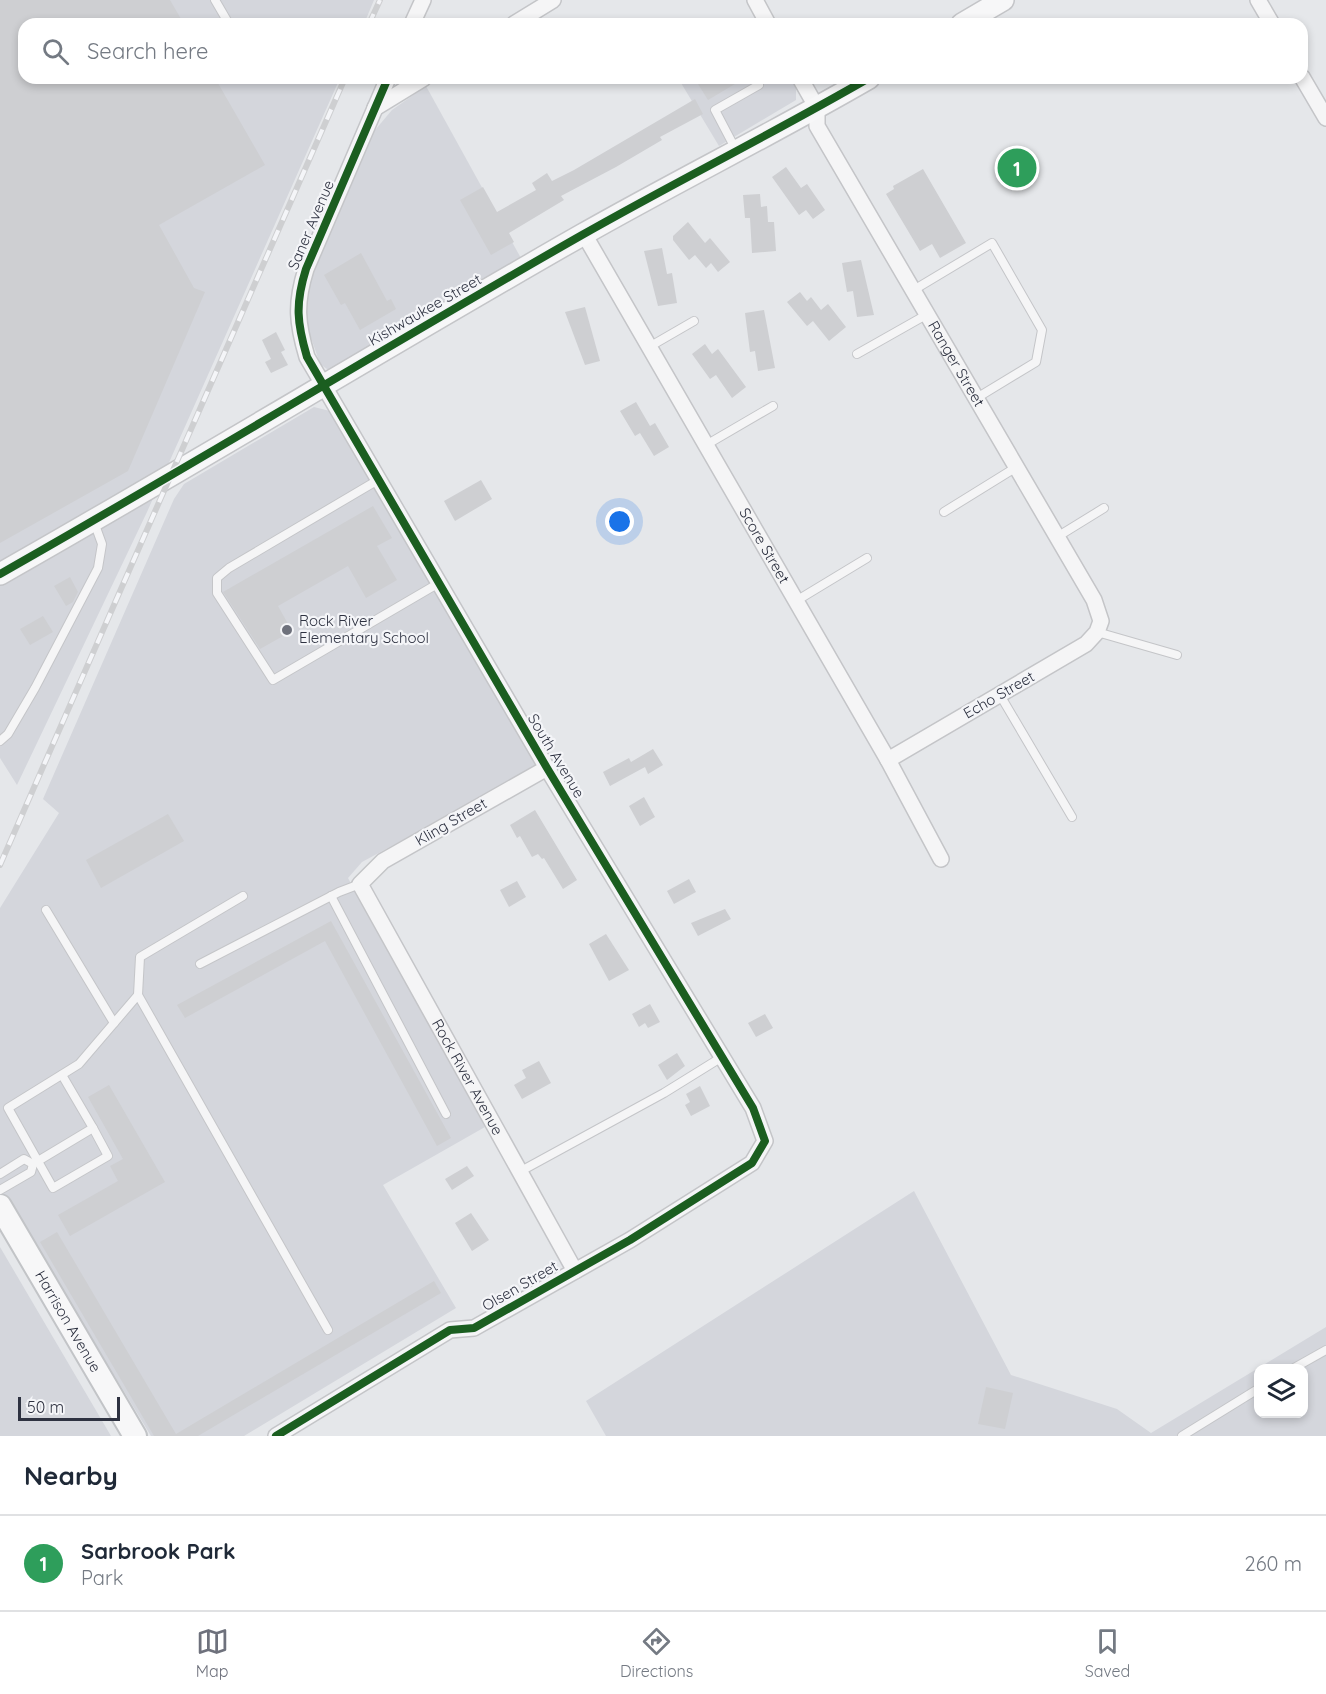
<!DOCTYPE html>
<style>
:root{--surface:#fff;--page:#f2f2f3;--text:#1f2937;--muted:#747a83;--line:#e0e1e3;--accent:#6e717c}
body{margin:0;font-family:Quicksand,sans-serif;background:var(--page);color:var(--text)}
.controls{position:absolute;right:18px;bottom:18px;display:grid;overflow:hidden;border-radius:12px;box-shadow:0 3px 9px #0003}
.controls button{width:54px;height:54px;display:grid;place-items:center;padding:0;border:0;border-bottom:2px solid var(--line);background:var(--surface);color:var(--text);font:30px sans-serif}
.scale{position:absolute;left:18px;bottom:15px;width:102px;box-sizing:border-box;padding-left:6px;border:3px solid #2e3241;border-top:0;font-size:16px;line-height:21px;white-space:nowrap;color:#2e3241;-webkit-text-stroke:4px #f4f5f8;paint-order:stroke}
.you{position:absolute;left:620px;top:522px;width:21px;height:21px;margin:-15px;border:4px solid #fff;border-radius:50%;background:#1a73e8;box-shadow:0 0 0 9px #1a73e833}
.badge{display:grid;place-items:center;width:39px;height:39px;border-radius:50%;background:var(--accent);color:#fff;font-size:20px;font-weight:700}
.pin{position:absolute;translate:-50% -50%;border:3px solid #fff;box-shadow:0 2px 6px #0006}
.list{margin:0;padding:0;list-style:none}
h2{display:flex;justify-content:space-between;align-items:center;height:78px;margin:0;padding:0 24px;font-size:26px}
h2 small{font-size:20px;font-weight:400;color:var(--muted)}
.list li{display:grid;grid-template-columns:39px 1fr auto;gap:18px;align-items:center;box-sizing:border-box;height:96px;padding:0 24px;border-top:2px solid var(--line)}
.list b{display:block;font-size:22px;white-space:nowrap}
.list p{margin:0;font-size:20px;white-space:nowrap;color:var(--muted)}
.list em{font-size:20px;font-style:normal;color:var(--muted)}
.icon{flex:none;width:33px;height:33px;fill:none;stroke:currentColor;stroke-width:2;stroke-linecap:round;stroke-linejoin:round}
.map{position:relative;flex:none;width:1326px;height:1436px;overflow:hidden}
.search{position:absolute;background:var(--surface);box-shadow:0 3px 9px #0003;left:18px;right:18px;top:18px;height:66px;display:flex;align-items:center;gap:15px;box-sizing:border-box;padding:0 21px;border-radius:18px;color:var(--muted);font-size:22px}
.sheet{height:174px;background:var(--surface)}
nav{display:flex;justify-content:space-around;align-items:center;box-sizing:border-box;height:84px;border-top:2px solid var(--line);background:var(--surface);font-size:16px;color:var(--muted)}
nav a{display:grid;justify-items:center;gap:3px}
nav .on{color:var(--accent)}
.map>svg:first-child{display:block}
</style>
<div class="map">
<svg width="1326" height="1436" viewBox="0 0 1326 1436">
<rect width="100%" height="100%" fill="#e5e7ea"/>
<g fill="#d4d6dc" fill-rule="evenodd">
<path d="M0 0H374L364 24H24V78H340L147 512 17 785 0 758Z"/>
<path d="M678 78H791L796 87V100L719 146Z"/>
<path d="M426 86 522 260 334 370 327 369 320 364 308 329 305 295 309 275 370 136 392 110Z"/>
<path d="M314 407 330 411 537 767 362 862 348 878 485 1127 383 1185 456 1308 244 1436H151L0 1187V908L59 813 43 799 174 499 184 484Z"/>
<path d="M914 1191 1011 1375 1117 1409 1151 1433 1326 1327V1436H606L586 1401ZM1258 1368H1304V1414H1258Z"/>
<path d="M0 1247 111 1436H0Z"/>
</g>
<g fill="#cecfd2">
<path d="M0 0H170L184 24H24V78H215L265 165 159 225 194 288 205 292 128 471 0 543Z"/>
<path d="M708 78H745L708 100 698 84Z"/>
<path d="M695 99 703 114 660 137 662 140 616 167 561 196 564 200 509 233 514 242 491 255 460 200 483 187 497 212 536 190 532 183 547 173 552 181 574 170Z"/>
<path d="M786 167 801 188 807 184 825 210 813 219 806 210 799 215 772 177Z"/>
<path d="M923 169 966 243 940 258 932 244 920 251 886 194 894 189 893 186Z"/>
<path d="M760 194 761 207 767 206 768 222H774L776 251 752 253 750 218H745L743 195Z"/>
<path d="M688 222 705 243 710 238 730 262 718 272 711 263 706 268 695 255 689 260 673 240V236Z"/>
<path d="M662 248 667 274 672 273 677 303 658 306 644 251Z"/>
<path d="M361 253 387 301 391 299 396 309 360 330 345 303 341 305 324 275Z"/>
<path d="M861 260 874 315 857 317 853 291 847 292 842 263Z"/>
<path d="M800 292 807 301 811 297 821 310 828 304 846 327 829 341 813 321 807 326 787 302Z"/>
<path d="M585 307 600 361 585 365 565 312Z"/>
<path d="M764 310 775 368 758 371 755 351 750 352 745 313Z"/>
<path d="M276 332 285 350 281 352 288 365 271 373 265 362 271 359 262 340Z"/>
<path d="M705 344 712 354 718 349 746 387 732 398 716 375 710 379 692 354Z"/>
<path d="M636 402 650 426 655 423 669 447 654 456 640 433 635 436 620 411Z"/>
<path d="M481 480 492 499 455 521 444 501Z"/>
<path d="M373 506 392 538 377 546 397 580 366 598 348 566 278 606 292 631 260 649 223 592Z"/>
<path d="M70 577 78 592 73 602 66 606 54 586Z"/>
<path d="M43 616 53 632 30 645 20 629Z"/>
<path d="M653 749 663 765 648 774 645 767 610 786 603 772 629 758 631 762Z"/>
<path d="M644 797 655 817 640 826 629 806Z"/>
<path d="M535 810 577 880 563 889 544 858 542 859 538 854 532 857 520 836 517 838 510 825Z"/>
<path d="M168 814 184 841 101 888 86 860Z"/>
<path d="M689 879 696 892 674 904 667 891Z"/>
<path d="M517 881 526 897 509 907 500 890Z"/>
<path d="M725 909 731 919 698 936 691 923Z"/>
<path d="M331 921 451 1138 437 1146 325 941 185 1018 177 1005Z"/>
<path d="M606 934 629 970 609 981 589 944Z"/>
<path d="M650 1004 660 1022 648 1028 645 1023 639 1027 632 1014Z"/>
<path d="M765 1014 773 1028 756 1037 748 1023Z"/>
<path d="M677 1053 685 1066 667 1080 658 1065Z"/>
<path d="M539 1061 551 1083 522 1099 514 1085 526 1078 522 1070Z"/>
<path d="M109 1085 165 1182 70 1236 58 1215 118 1181 110 1166 123 1159 88 1097Z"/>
<path d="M700 1086 710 1106 691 1116 685 1105 690 1102 686 1094Z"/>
<path d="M467 1166 474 1176 452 1190 445 1179Z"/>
<path d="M471 1213 489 1240 472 1251 455 1223Z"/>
<path d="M57 1232 176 1434 434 1281 441 1293 198 1436H154L40 1242Z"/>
<path d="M986 1387 1013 1393 1005 1429 978 1424Z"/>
</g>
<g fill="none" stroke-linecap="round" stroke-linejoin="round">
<g stroke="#c4c5c8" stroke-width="10">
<g id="lane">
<path d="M215 0 229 24"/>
<path d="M259 78 260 79"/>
<path d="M736 150 715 110 759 85 754 78"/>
<path d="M912 291 992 243 1042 330 1036 362 975 399"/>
<path d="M649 347 694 321"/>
<path d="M857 354 926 315"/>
<path d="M706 445 773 406"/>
<path d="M378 480 229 568 217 578V593L273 680 439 583"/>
<path d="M944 512 1015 468"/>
<path d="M1057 537 1104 508"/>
<path d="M796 601 867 558"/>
<path d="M1097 632 1177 655"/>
<path d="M1000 695 1072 817"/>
<path d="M0 741 8 734 35 688 98 568 102 544 94 522"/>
<path d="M331 896 446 1114"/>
<path d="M46 910 114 1023"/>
<path d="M200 964 339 892 360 884"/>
<path d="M138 995 140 957 243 896"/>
<path d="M93 1128 108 1156 53 1188 8 1108 79 1064 138 995 328 1330"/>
<path d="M521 1171 664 1093 722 1057"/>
<path d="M0 1174 24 1159 33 1164"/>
<path d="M0 1190 31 1172 33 1164 93 1128 62 1075"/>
<path d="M1294 1368 1326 1350"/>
<path d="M1182 1436 1258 1389"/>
</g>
</g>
<g stroke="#c4c5c8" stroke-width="18">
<g id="street">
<path d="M755 0 768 24"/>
<path d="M1258 0 1272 24"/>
<path d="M412 24 423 0"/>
<path d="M514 24 553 0"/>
<path d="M1302 77 1326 118"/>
<path id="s1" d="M800 78 817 108V126L1094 600 1101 621 1097 632 1086 644 888 760"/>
<path d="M375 108 424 78"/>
<path id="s2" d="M584 234 888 760 941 859"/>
<path id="s3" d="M547 768 383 861 360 884 575 1271"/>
<path d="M276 1436 450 1330 474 1328 630 1240 752 1163 765 1141 753 1108 547 768 307 357C297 323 295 304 306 269L388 78"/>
</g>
</g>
<g stroke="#c4c5c8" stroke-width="24">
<g id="secondary">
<path d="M962 24 1003 0"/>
<path d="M0 574C196 463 387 346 582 235 677 181 774 133 869 78"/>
</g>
</g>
<g stroke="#c2c4c7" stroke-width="26">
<g id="primary">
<path id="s4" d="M0 1206 135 1436"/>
</g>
</g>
<use href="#lane" stroke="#f5f5f6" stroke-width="8"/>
<use href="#street" stroke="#f5f5f6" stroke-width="15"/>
<use href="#secondary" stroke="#f7f7f8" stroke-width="21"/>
<use href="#primary" stroke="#f7f7f8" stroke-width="22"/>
<g stroke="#cecfd1" stroke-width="6">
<g id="rail">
<path d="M369 24 380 0"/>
<path d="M0 865 345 78"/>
</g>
</g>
<use href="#rail" stroke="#f4f5f8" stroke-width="4" stroke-dasharray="11" stroke-linecap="butt"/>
<g stroke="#f4f5f8" stroke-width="11">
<g id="cycleway">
<path d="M0 574C196 463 387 346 582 235 677 181 774 133 869 78"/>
<path d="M276 1436 450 1330 474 1328 630 1240 752 1163 765 1141 753 1108 547 768 307 357C297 323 295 304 306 269L388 78"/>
</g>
</g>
<use href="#cycleway" stroke="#1b5e20" stroke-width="8"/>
</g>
<circle fill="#6e717c" stroke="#f4f5f8" stroke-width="2" cx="287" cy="630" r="6"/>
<g text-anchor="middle" stroke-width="4.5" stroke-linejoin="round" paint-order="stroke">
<g font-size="15" fill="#2e3241" stroke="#f4f5f8">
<text transform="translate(311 225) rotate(-67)" y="5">Saner Avenue</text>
<text transform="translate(425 310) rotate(-30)" y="5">Kishwaukee Street</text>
<text dy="5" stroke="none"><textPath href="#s1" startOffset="328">Ranger Street</textPath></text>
<text dy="5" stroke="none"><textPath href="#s2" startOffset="360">Score Street</textPath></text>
<text transform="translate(999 695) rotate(-30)" y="5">Echo Street</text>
<text transform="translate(556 756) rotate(59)" y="5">South Avenue</text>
<text transform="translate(451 822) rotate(-30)" y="5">Kling Street</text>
<text dy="5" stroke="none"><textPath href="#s3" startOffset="442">Rock River Avenue</textPath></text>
<text transform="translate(520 1286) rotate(-30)" y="5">Olsen Street</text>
<text dy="5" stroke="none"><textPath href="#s4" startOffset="134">Harrison Avenue</textPath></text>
</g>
<g font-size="15" fill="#2e3241" stroke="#f4f5f8" text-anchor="start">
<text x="299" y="626">Rock River<tspan x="299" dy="17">Elementary School</tspan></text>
</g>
</g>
</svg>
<div class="controls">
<button><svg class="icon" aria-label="layers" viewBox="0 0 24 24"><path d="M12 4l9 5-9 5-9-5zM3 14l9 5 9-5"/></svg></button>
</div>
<div class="scale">50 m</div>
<div class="you"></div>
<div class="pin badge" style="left:1017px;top:168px;background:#2e9e5b">1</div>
<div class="search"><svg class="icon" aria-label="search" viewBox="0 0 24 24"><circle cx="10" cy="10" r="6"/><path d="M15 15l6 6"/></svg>Search here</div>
</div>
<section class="sheet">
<h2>Nearby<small></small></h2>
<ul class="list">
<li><span class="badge" style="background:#2e9e5b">1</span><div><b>Sarbrook Park</b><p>Park</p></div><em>260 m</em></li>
</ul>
</section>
<nav>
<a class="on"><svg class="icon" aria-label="map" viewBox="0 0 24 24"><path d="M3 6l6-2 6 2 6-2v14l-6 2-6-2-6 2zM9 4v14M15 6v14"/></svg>Map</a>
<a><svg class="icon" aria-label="directions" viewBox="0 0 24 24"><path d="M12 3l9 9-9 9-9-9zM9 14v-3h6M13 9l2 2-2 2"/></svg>Directions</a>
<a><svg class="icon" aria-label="saved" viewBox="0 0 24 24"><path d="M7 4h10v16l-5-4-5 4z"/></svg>Saved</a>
</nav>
